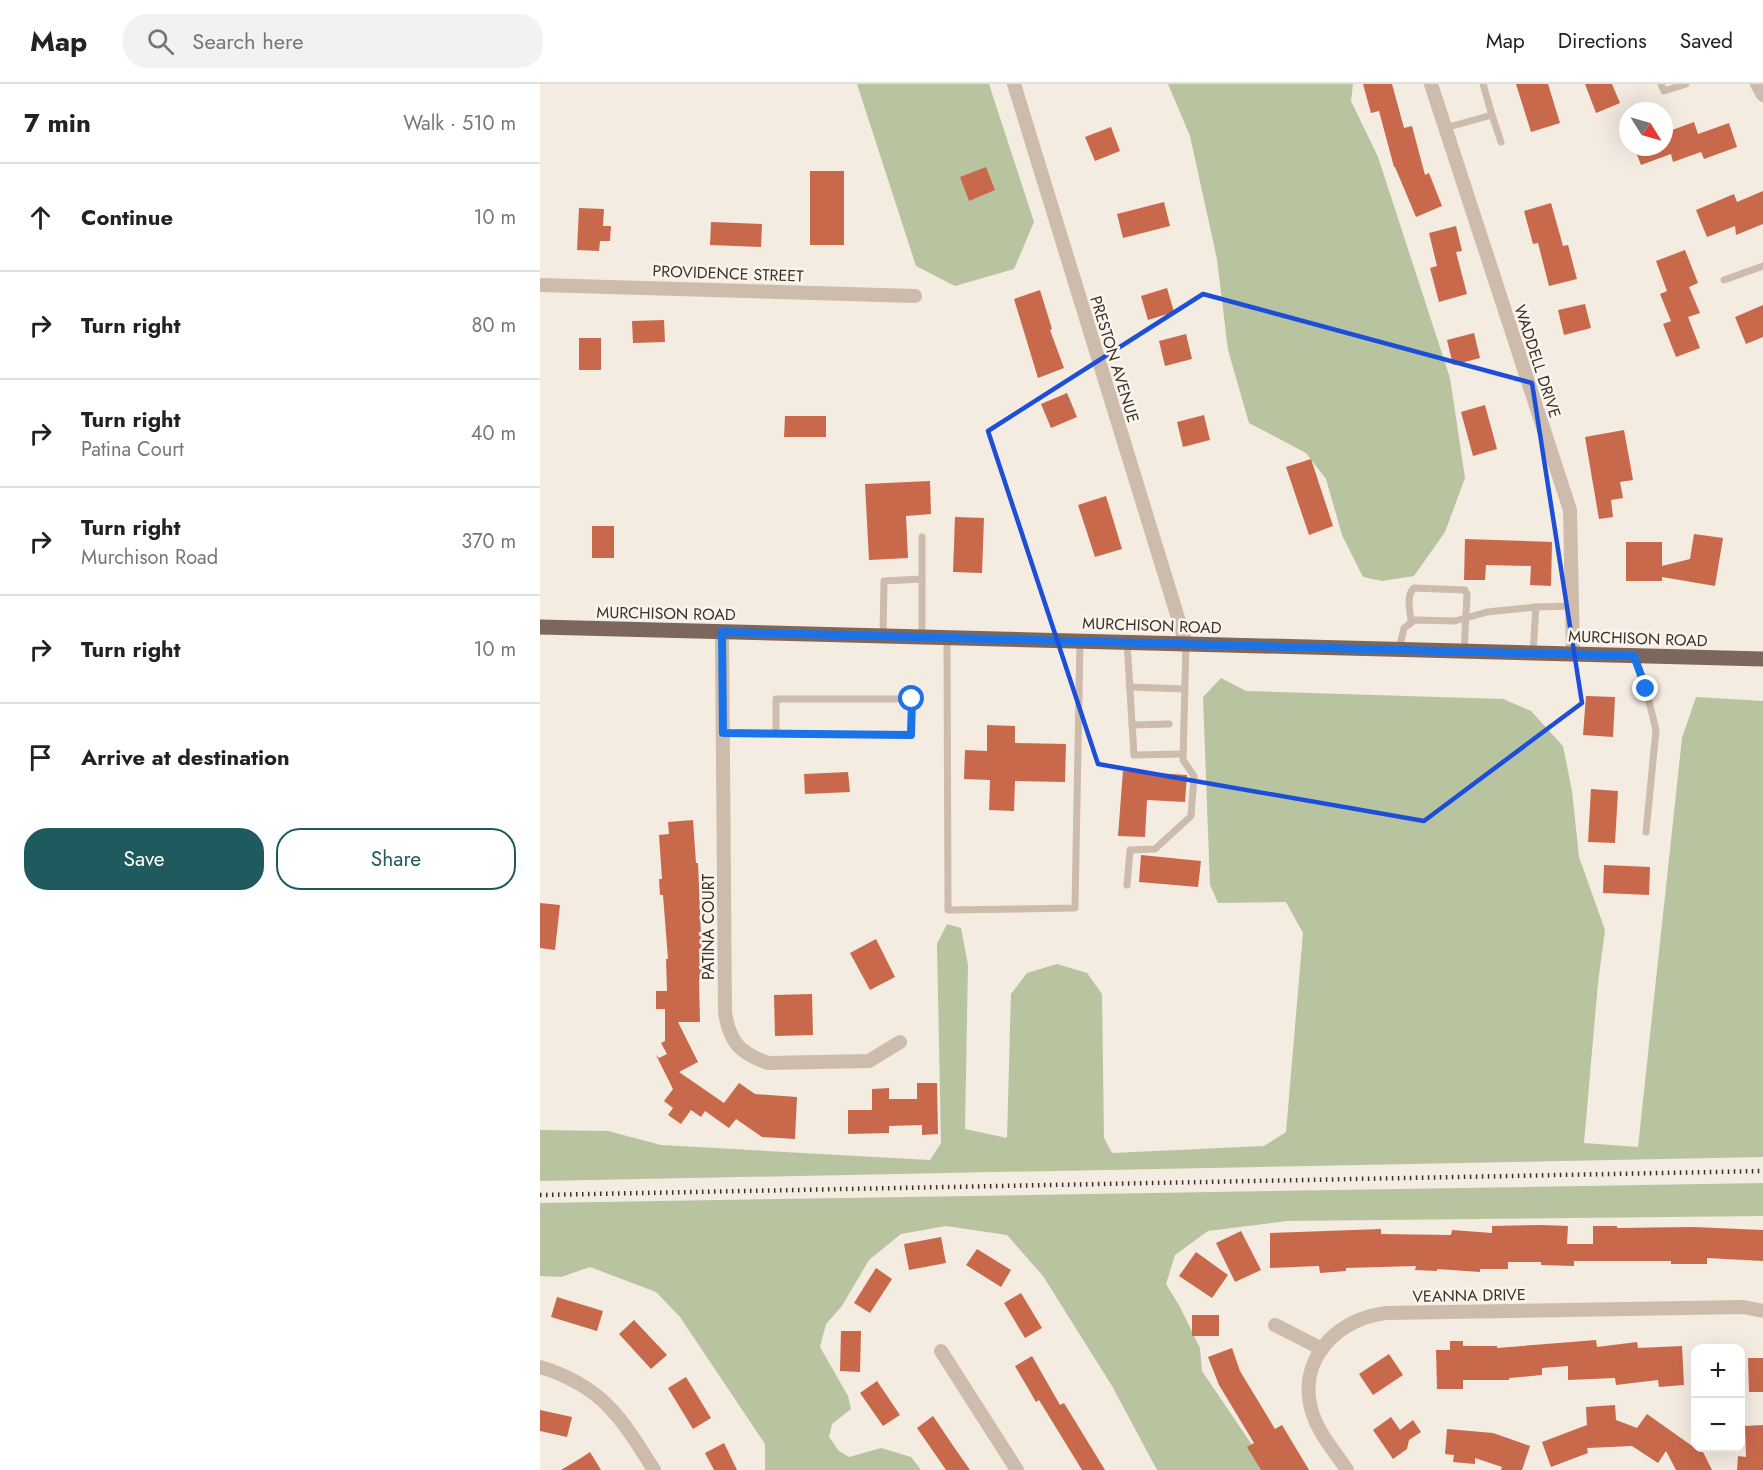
<!DOCTYPE html>
<meta charset="utf-8">
<style>
:root{--surface:#fff;--page:#f2f2f2;--text:#222;--muted:#767676;--line:#e0e0e0;--accent:#1f5a5e}
body{margin:0;font-family:Jost,sans-serif;background:var(--page);color:var(--text)}
.controls{position:absolute;right:18px;bottom:18px;display:grid;overflow:hidden;border-radius:12px;box-shadow:0 6px 24px #0002}
.controls button{width:54px;height:54px;display:grid;place-items:center;padding:0;border:0;border-bottom:2px solid var(--line);background:var(--surface);color:var(--text);font:30px sans-serif}
.compass{position:absolute;left:1079px;top:18px;width:54px;height:54px;border-radius:50%;background:var(--surface);box-shadow:0 6px 24px #0002;rotate:127deg}
.stop{position:absolute;width:18px;height:18px;margin:-14px;border:4px solid #1a73e8;border-radius:50%;background:#fff}
.stop.end{background:#1a73e8;border-color:#fff;box-shadow:0 2px 6px #0008}
.list{margin:0;padding:0;list-style:none}
h2{display:flex;justify-content:space-between;align-items:center;height:78px;margin:0;padding:0 24px;font-size:26px}
h2 small{font-size:20px;font-weight:400;color:var(--muted)}
.list li{display:grid;grid-template-columns:39px 1fr auto;gap:18px;align-items:center;box-sizing:border-box;height:108px;padding:0 24px;border-top:2px solid var(--line)}
.list b{display:block;font-size:22px;white-space:nowrap}
.list p{margin:0;font-size:20px;white-space:nowrap;color:var(--muted)}
.list em{font-size:20px;font-style:normal;color:var(--muted)}
.actions{display:flex;gap:12px;padding:18px 24px}
.actions a{flex:1;padding:14px 0;border:2px solid var(--accent);border-radius:24px;text-align:center;font-size:21px;color:var(--accent)}
.actions .main{background:var(--accent);color:#fff}
.icon{flex:none;width:33px;height:33px;fill:none;stroke:currentColor;stroke-width:2;stroke-linecap:round;stroke-linejoin:round}
.map{position:relative;flex:none;width:1223px;height:1386px;overflow:hidden}
header{display:flex;align-items:center;gap:36px;box-sizing:border-box;height:84px;padding:0 30px;background:var(--surface);border-bottom:2px solid var(--line)}
header strong{font-size:28px}
nav{display:flex;gap:33px;margin-inline-start:auto;font-size:21px}
.search{width:420px;height:54px;background:var(--page);display:flex;align-items:center;gap:15px;box-sizing:border-box;padding:0 21px;border-radius:24px;color:var(--muted);font-size:22px}
main{display:flex}
aside{flex:1;background:var(--surface)}
.map>svg:first-child{display:block}
</style>
<header>
<strong>Map</strong>
<div class="search"><svg class="icon" aria-label="search" viewBox="0 0 24 24"><circle cx="10" cy="10" r="6"/><path d="M15 15l6 6"/></svg>Search here</div>
<nav><a>Map</a><a>Directions</a><a>Saved</a></nav>
</header>
<main>
<aside>
<h2>7 min<small>Walk · 510 m</small></h2>
<ul class="list">
<li><svg class="icon" aria-label="ahead" viewBox="0 0 24 24"><path d="M12 20V5M6 11l6-6 6 6"/></svg><div><b>Continue</b></div><em>10 m</em></li>
<li><svg class="icon" aria-label="right" viewBox="0 0 24 24"><path d="M7 20v-9h11M14 6l5 5-5 5"/></svg><div><b>Turn right</b></div><em>80 m</em></li>
<li><svg class="icon" aria-label="right" viewBox="0 0 24 24"><path d="M7 20v-9h11M14 6l5 5-5 5"/></svg><div><b>Turn right</b><p>Patina Court</p></div><em>40 m</em></li>
<li><svg class="icon" aria-label="right" viewBox="0 0 24 24"><path d="M7 20v-9h11M14 6l5 5-5 5"/></svg><div><b>Turn right</b><p>Murchison Road</p></div><em>370 m</em></li>
<li><svg class="icon" aria-label="right" viewBox="0 0 24 24"><path d="M7 20v-9h11M14 6l5 5-5 5"/></svg><div><b>Turn right</b></div><em>10 m</em></li>
<li><svg class="icon" aria-label="arrive" viewBox="0 0 24 24"><path d="M6 21V4h12l-3 4 3 4H6"/></svg><div><b>Arrive at destination</b></div></li>
</ul>
<div class="actions"><a class="main">Save</a><a>Share</a></div>
</aside>
<div class="map">
<svg width="1223" height="1386" viewBox="0 0 1223 1386">
<rect width="100%" height="100%" fill="#f4ebe1"/>
<g fill="#b8c4a0">
<path d="M317 0H449L494 138 474 185 415 202 376 182Z"/>
<path d="M628 0H813L811 17 838 73 910 294 925 394 905 448 874 492 842 497 823 493 802 451 786 395 766 369 709 339 688 266 677 175 650 52Z"/>
<path d="M681 594 706 607 963 615 991 627 1023 662 1032 707 1039 773 1065 846 1058 899 1044 1059 1098 1063 1142 654 1156 613 1223 617V1073L0 1097V1046L68 1047 121 1061 390 1076 401 1059 397 860 407 840 421 844 428 881 425 1045 467 1054 471 910 487 889 517 880 547 889 562 910 564 1054 572 1069 724 1062 746 1048 763 849 746 818 678 819 670 801 663 613Z"/>
<path d="M1223 1099V1132L747 1137 668 1147 635 1171 626 1200 640 1223 660 1264 662 1287 729 1386H617L572 1302 503 1192 467 1151 406 1142 361 1150 329 1176 302 1222 286 1240 280 1263 308 1312 311 1325 292 1340 289 1353 299 1367 309 1373 341 1364 371 1373 381 1386H225V1360L140 1233 116 1208 50 1183 21 1193 0 1192V1119Z"/>
</g>
<g fill="#c8694b">
<path d="M823 0H852L864 44 872 42 885 91 889 89 902 122 876 133 855 83H854L839 27 831 29Z"/>
<path d="M976 0H1008L1020 39 991 48Z"/>
<path d="M1045 0H1072L1080 19 1056 29Z"/>
<path d="M1154 38 1158 50 1189 39 1197 63 1164 75 1161 68 1133 78 1131 70 1101 81 1094 63H1124V49Z"/>
<path d="M571 43 580 67 555 77 545 53Z"/>
<path d="M446 83 455 106 429 117 420 93Z"/>
<rect x="270" y="87" width="34" height="74"/>
<path d="M1223 107V140L1196 151 1195 142 1167 153 1156 126 1194 110 1197 118Z"/>
<path d="M624 118 630 142 583 154 577 130Z"/>
<path d="M1011 119 1023 162 1028 161 1037 195 1009 202 998 159 993 160 984 127Z"/>
<path d="M39 124 64 125 63 142H71L70 157H60L59 167 37 166Z"/>
<path d="M171 138 222 140 221 163 170 161Z"/>
<path d="M916 142 922 167 916 168 927 210 899 218 890 184 897 182 889 149Z"/>
<path d="M1145 166 1158 199 1149 203 1160 229 1148 233 1160 264 1136 273 1123 240 1131 237 1120 210 1127 207 1116 177Z"/>
<path d="M627 204 634 228 608 236 601 212Z"/>
<path d="M500 206 512 245 510 246 524 284 498 294 474 215Z"/>
<path d="M1045 220 1051 244 1024 251 1018 226Z"/>
<path d="M1223 221V253L1206 260 1195 233Z"/>
<path d="M124 236 125 258 93 259 92 237Z"/>
<path d="M934 249 940 274 913 281 907 256Z"/>
<path d="M646 250 652 275 625 282 619 257Z"/>
<rect x="39" y="254" width="22" height="32"/>
<path d="M527 309 537 333 511 344 501 320Z"/>
<path d="M945 321 957 365 933 372 921 328Z"/>
<path d="M664 331 670 356 643 363 637 338Z"/>
<path d="M245 332H286V353H244Z"/>
<path d="M1084 346 1093 396 1080 398 1083 414 1071 416 1073 433 1059 435 1045 353Z"/>
<path d="M771 375 793 442 769 451 746 383Z"/>
<path d="M390 397 391 430 366 432 368 474 329 476 325 400Z"/>
<path d="M566 412 582 465 555 473 538 421Z"/>
<path d="M415 433 444 434 442 489 413 488Z"/>
<rect x="52" y="442" width="22" height="32"/>
<path d="M1154 450 1183 454 1175 502 1122 493V497H1086V458H1122V482L1150 475Z"/>
<path d="M925 455 1012 458 1011 502 990 501 991 482 946 481 945 496H924Z"/>
<path d="M1046 612 1075 613 1073 653 1043 651Z"/>
<path d="M447 641 475 642V659L526 660 525 698 475 697 474 727 449 726 450 696 424 695 425 666 447 667Z"/>
<path d="M583 687 647 691 645 718 607 716 605 753 578 752Z"/>
<path d="M308 688 310 708 265 710 264 690Z"/>
<path d="M1051 705 1078 707 1075 759 1048 758Z"/>
<path d="M153 736 156 779H158L161 852 162 896H159L160 938H138L158 978 139 988 184 1019 199 999 215 1010 257 1013 255 1055 222 1053 196 1035 189 1044 165 1027 161 1033 151 1026 141 1040 128 1031 133 1024 124 1017 133 1005 116 971 119 974 127 970 121 959 125 957V925H116V907H127L126 875H128L123 811H120L119 795H122L119 751 129 750 128 738Z"/>
<path d="M601 771 661 777 658 803 599 798Z"/>
<path d="M1064 781 1110 783 1109 811 1063 809Z"/>
<path d="M0 819 20 821 15 866 0 864Z"/>
<path d="M336 855 355 893 330 906 310 869Z"/>
<path d="M272 910 273 951 235 952 234 911Z"/>
<path d="M377 999H397L398 1050 382 1051V1041L349 1042V1049L308 1050V1026H332V1005L349 1004V1015H377Z"/>
<path d="M1002 1141 1028 1142 1027 1160H1053V1142H1077V1144L1154 1143 1223 1146V1177L1167 1174V1180H1131V1177H1034V1182L1001 1181V1178H968V1185H940V1188L897 1185V1187L875 1186 876 1182 806 1184V1187L780 1189 779 1182 730 1184V1149L841 1145V1150L911 1151 912 1146 952 1149V1142Z"/>
<path d="M701 1147 721 1186 695 1198 676 1159Z"/>
<path d="M401 1153 406 1179 369 1186 364 1160Z"/>
<path d="M437 1165 471 1186 461 1203 426 1181Z"/>
<path d="M656 1168 688 1191 672 1214 639 1192Z"/>
<path d="M336 1184 352 1195 330 1229 314 1219Z"/>
<path d="M481 1209 502 1244 485 1254 464 1219Z"/>
<path d="M17 1213 63 1227 57 1247 11 1233Z"/>
<rect x="652" y="1231" width="27" height="21"/>
<path d="M94 1236 127 1271 111 1285 79 1250Z"/>
<path d="M301 1247H321L320 1288 300 1287Z"/>
<path d="M1056 1256 1057 1263 1097 1258 1098 1264 1142 1262 1144 1301 1119 1303 1118 1296 1076 1301 1075 1294 1028 1296V1282L1002 1284V1291L969 1294V1296H923V1305H897L896 1266H910V1257H923V1262H957V1264Z"/>
<path d="M692 1264 700 1287 735 1345 742 1341 769 1386H721L707 1363 714 1359 679 1301 668 1273Z"/>
<path d="M849 1270 863 1291 833 1311 819 1290Z"/>
<path d="M492 1272 520 1321 524 1319 565 1386H542L499 1316 496 1318 475 1282Z"/>
<path d="M1208 1274H1223V1308H1209Z"/>
<path d="M146 1293 171 1334 153 1345 128 1304Z"/>
<path d="M337 1297 360 1331 343 1342 320 1309Z"/>
<path d="M1075 1321 1076 1336 1097 1344 1107 1330 1155 1364H1161L1172 1386H1136L1126 1367 1118 1379 1092 1362 1047 1364 1048 1369 1011 1383 1002 1358 1047 1341 1046 1323Z"/>
<path d="M0 1326 32 1333 27 1353 0 1347Z"/>
<path d="M393 1332 416 1366 430 1386H406L377 1344Z"/>
<path d="M851 1333 860 1346 873 1336 881 1348 869 1356 867 1365 853 1375 833 1346Z"/>
<path d="M1223 1341V1386H1197L1198 1372 1206 1373 1205 1342Z"/>
<path d="M907 1345 953 1349 990 1362 982 1386H961L962 1383 935 1374V1380L913 1378 914 1371 905 1370Z"/>
<path d="M184 1359 197 1386H174L165 1369Z"/>
<path d="M50 1368 61 1386H21L41 1374Z"/>
</g>
<g fill="none" stroke-linecap="round" stroke-linejoin="round">
<g stroke="#cdbbac" stroke-width="7">
<path d="M1121 0 1124 7 1146 0"/>
<path d="M952 31 961 58"/>
<path d="M905 44 952 31 943 0"/>
<path d="M1184 196 1223 182"/>
<path d="M382 453V553"/>
<path d="M871 537C870 526 866 511 874 504L925 506 927 510 924 568"/>
<path d="M343 551 344 497 382 495"/>
<path d="M407 554 408 826 535 824 540 557"/>
<path d="M587 558 594 671 643 670"/>
<path d="M859 565 864 544 875 536 915 537 947 528 996 523 1032 522"/>
<path d="M993 568 996 523"/>
<path d="M1094 572 1106 605 1116 646 1106 748"/>
<path d="M589 603 644 605"/>
<path d="M592 641 629 640"/>
<path d="M183 649 371 651 372 615H236V650"/>
<path d="M587 801 590 766 615 765 651 732 654 692 643 676 646 560"/>
</g>
<g stroke="#cdbbac" stroke-width="14">
<path d="M474 0 646 560"/>
<path d="M891 0 1030 426 1033 570"/>
<path d="M1217 0 1223 11"/>
<path d="M0 201 375 212"/>
<path d="M182 548 185 929C190 959 200 969 228 979L329 977 360 958"/>
<path d="M735 1241 782 1265"/>
<path d="M401 1267 477 1386"/>
<path d="M0 1283C62 1302 81 1333 114 1386"/>
<path d="M807 1386C795 1368 780 1351 773 1331 755 1278 795 1235 846 1229L1203 1223 1223 1227"/>
</g>
<path stroke="#7d675c" stroke-width="15" d="M0 543 1223 575"/>
<path stroke="#3b302b" stroke-width="4.5" stroke-dasharray="1.5 4.5" stroke-linecap="butt" d="M0 1111 1223 1087"/>
</g>
<g fill="none" stroke-linecap="round" stroke-linejoin="round">
<path stroke="#1a73e8" stroke-width="8" d="M372 615 371 651 183 649 182 548 1094 572 1106 605"/>
</g>
<path fill="none" stroke="#1d4ed8" stroke-width="4.5" stroke-linejoin="round" d="M663 210 992 299 1042 619 884 737 558 680 448 347Z"/>
<g text-anchor="middle" stroke-width="5" stroke-linejoin="round" paint-order="stroke">
<g font-size="16" fill="#3b302b" stroke="#fbf5ee">
<text transform="translate(188 189) rotate(2)" y="6">PROVIDENCE STREET</text>
<text transform="translate(575 275) rotate(73)" y="6">PRESTON AVENUE</text>
<text transform="translate(998 277) rotate(72)" y="6">WADDELL DRIVE</text>
<text transform="translate(126 529) rotate(1)" y="6">MURCHISON ROAD</text>
<text transform="translate(612 541) rotate(2)" y="6">MURCHISON ROAD</text>
<text transform="translate(1098 554) rotate(2)" y="6">MURCHISON ROAD</text>
<text transform="translate(168 843) rotate(-90)" y="6">PATINA COURT</text>
<text transform="translate(929 1211) rotate(-1)" y="6">VEANNA DRIVE</text>
</g>
</g>
</svg>
<div class="controls">
<button>+</button>
<button>−</button>
</div>
<svg class="compass" viewBox="-18 -18 36 36"><path d="M0-13l5 13h-10z" fill="#e53935"/><path d="M0 13l5-13h-10z" fill="#767676"/></svg>
<div class="stop" style="left:372px;top:615px"></div>
<div class="stop end" style="left:1106px;top:605px"></div>
</div>
</main>
